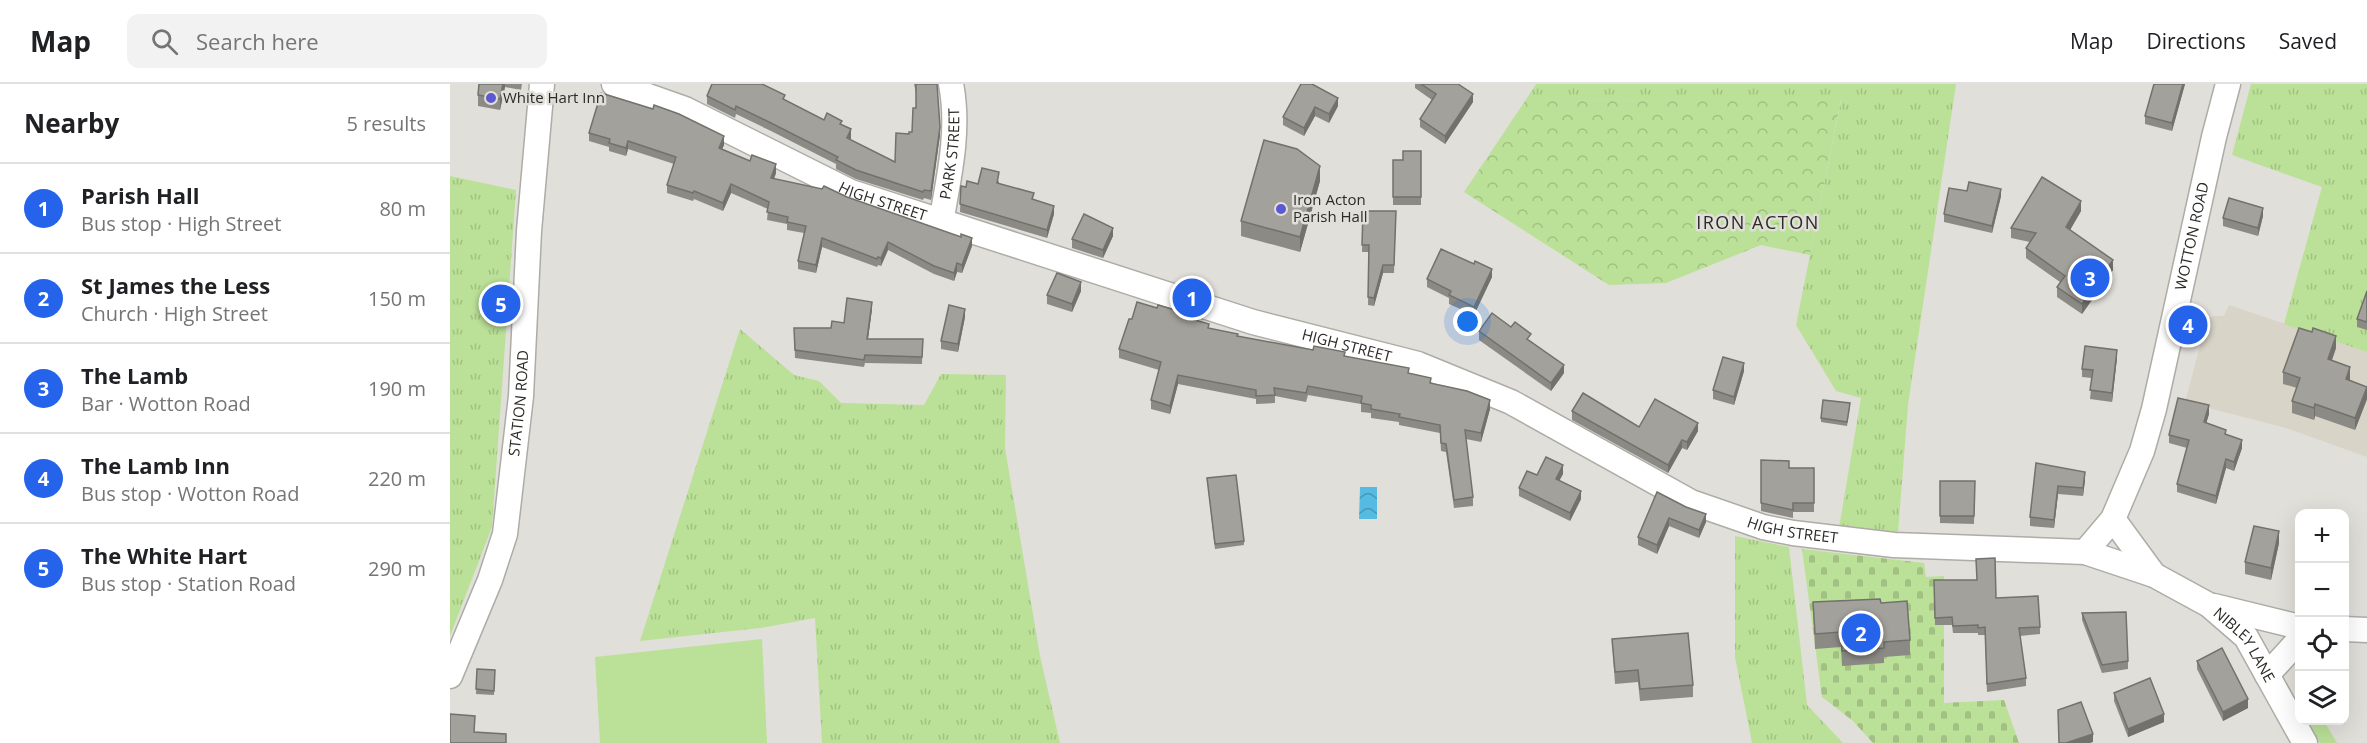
<!DOCTYPE html>
<meta charset="utf-8">
<style>
:root{--surface:#fff;--page:#f2f2f2;--text:#202124;--muted:#757577;--line:#e0e0e0;--accent:#2563eb}
body{margin:0;font-family:"Open Sans",sans-serif;background:var(--page);color:var(--text)}
.controls{position:absolute;right:18px;bottom:18px;display:grid;overflow:hidden;border-radius:12px;box-shadow:0 6px 24px #0002}
.controls button{width:54px;height:54px;display:grid;place-items:center;padding:0;border:0;border-bottom:2px solid var(--line);background:var(--surface);color:var(--text);font:30px sans-serif}
.you{position:absolute;left:1018px;top:238px;width:21px;height:21px;margin:-15px;border:4px solid #fff;border-radius:50%;background:#1a73e8;box-shadow:0 0 0 9px #1a73e833}
.badge{display:grid;place-items:center;width:39px;height:39px;border-radius:50%;background:var(--accent);color:#fff;font-size:20px;font-weight:700}
.pin{position:absolute;translate:-50% -50%;border:3px solid #fff;box-shadow:0 2px 6px #0006}
.list{margin:0;padding:0;list-style:none}
h2{display:flex;justify-content:space-between;align-items:center;height:78px;margin:0;padding:0 24px;font-size:26px}
h2 small{font-size:20px;font-weight:400;color:var(--muted)}
.list li{display:grid;grid-template-columns:39px 1fr auto;gap:18px;align-items:center;box-sizing:border-box;height:90px;padding:0 24px;border-top:2px solid var(--line)}
.list b{display:block;font-size:22px;white-space:nowrap}
.list p{margin:0;font-size:20px;white-space:nowrap;color:var(--muted)}
.list em{font-size:20px;font-style:normal;color:var(--muted)}
.icon{flex:none;width:33px;height:33px;fill:none;stroke:currentColor;stroke-width:2;stroke-linecap:round;stroke-linejoin:round}
.map{position:relative;flex:none;width:1917px;height:659px;overflow:hidden}
header{display:flex;align-items:center;gap:36px;box-sizing:border-box;height:84px;padding:0 30px;background:var(--surface);border-bottom:2px solid var(--line)}
header strong{font-size:28px}
nav{display:flex;gap:33px;margin-inline-start:auto;font-size:21px}
.search{width:420px;height:54px;background:var(--page);display:flex;align-items:center;gap:15px;box-sizing:border-box;padding:0 21px;border-radius:12px;color:var(--muted);font-size:22px}
main{display:flex}
aside{flex:1;background:var(--surface)}
.map>svg:first-child{display:block}
</style>
<header>
<strong>Map</strong>
<div class="search"><svg class="icon" aria-label="search" viewBox="0 0 24 24"><circle cx="10" cy="10" r="6"/><path d="M15 15l6 6"/></svg>Search here</div>
<nav><a>Map</a><a>Directions</a><a>Saved</a></nav>
</header>
<main>
<aside>
<h2>Nearby<small>5 results</small></h2>
<ul class="list">
<li><span class="badge">1</span><div><b>Parish Hall</b><p>Bus stop · High Street</p></div><em>80 m</em></li>
<li><span class="badge">2</span><div><b>St James the Less</b><p>Church · High Street</p></div><em>150 m</em></li>
<li><span class="badge">3</span><div><b>The Lamb</b><p>Bar · Wotton Road</p></div><em>190 m</em></li>
<li><span class="badge">4</span><div><b>The Lamb Inn</b><p>Bus stop · Wotton Road</p></div><em>220 m</em></li>
<li><span class="badge">5</span><div><b>The White Hart</b><p>Bus stop · Station Road</p></div><em>290 m</em></li>
</ul>
</aside>
<div class="map">
<svg width="1917" height="659" viewBox="0 0 1917 659">
<defs>
<pattern id="grass-tufts" width="24" height="20" patternUnits="userSpaceOnUse" patternTransform="scale(1.5)"><rect width="24" height="20" fill="#bbe097"/><path d="M3 7l-1-3M5 7V3M7 7l1-3M15 17l-1-3M17 17v-4M19 17l1-3" fill="none" stroke="#a1c082"/></pattern>
<pattern id="forest-crowns" width="20" height="18" patternUnits="userSpaceOnUse" patternTransform="scale(1.5)"><rect width="20" height="18" fill="#bbe097"/><path d="M2 6a3 3 0 1 1 6 0M12 15a3 3 0 1 1 6 0" fill="none" stroke="#a1c082"/></pattern>
<pattern id="cemetery-stones" width="16" height="16" patternUnits="userSpaceOnUse" patternTransform="scale(1.5)"><rect width="16" height="16" fill="#bbe097"/><path d="M2 7V4a2 2 0 0 1 4 0v3zM10 15v-3a2 2 0 0 1 4 0v3z" fill="#a1c082"/></pattern>
<pattern id="water-waves" width="16" height="10" patternUnits="userSpaceOnUse" patternTransform="scale(1.5)"><rect width="16" height="10" fill="#56bbe2"/><path d="M0 5q4-4 8 0t8 0" fill="none" stroke="#4798b7"/></pattern>
</defs>
<rect width="100%" height="100%" fill="#e1dfd9"/>
<path fill="#d8d4c7" d="M1779 221 1917 268V373L1836 344 1735 318 1757 236 1763 232H1774Z"/>
<g fill="url(#grass-tufts)">
<path d="M1086 0H1506L1458 321 1448 449 1389 444 1411 314 1386 307 1346 241 1391 16 1075 17Z"/>
<path d="M1801 0H1917V268L1834 240 1872 103 1782 71Z"/>
<path d="M0 92 66 106 42 443 0 552Z"/>
<path d="M290 245 344 291 369 297 391 319 474 321 491 290 556 291 555 364 590 572 610 659H372L365 534 310 544 190 557Z"/>
<path d="M1285 452 1339 463 1357 621 1393 659H1302L1285 573Z"/>
<path d="M1857 637H1874L1887 659H1870Z"/>
</g>
<path fill="url(#forest-crowns)" d="M1391 15 1360 171 1311 161 1216 199 1159 201 1014 108 1075 17Z"/>
<path fill="url(#cemetery-stones)" d="M1352 465 1474 479 1476 493 1494 492V619L1554 616 1569 659H1423L1403 637 1372 613Z"/>
<path fill="#bbe097" d="M312 555 317 659H150L145 573Z"/>
<path fill="url(#water-waves)" d="M910 403H927V435H909Z"/>
<g fill="none" stroke-linecap="round" stroke-linejoin="round">
<g stroke="#aeaca7" stroke-width="27">
<g id="minor">
<path id="s1" d="M164 0 235 25 401 108 803 238 968 280 1061 318 1241 418 1313 443 1343 449 1444 461 1635 468 1704 491 1759 521 1796 553 1855 659"/>
<path id="s2" d="M491 138C499 93 510 46 501 0"/>
<path d="M1663 435 1704 491"/>
<path id="s3" d="M1635 468 1663 435 1692 367 1704 325 1764 53 1778 0"/>
<path d="M1764 522 1850 543"/>
<path d="M1894 545 1917 546"/>
<path d="M1817 591 1850 555"/>
<path id="s4" d="M0 592 40 496 55 450 71 312 79 147 92 0"/>
</g>
</g>
<use href="#minor" stroke="#fff" stroke-width="24"/>
</g>
<g fill="#8c8a85">
<path d="M29 0H72L71 6 55 3 50 26 28 22V11Z"/>
<path d="M314 0V1L335 16 374 36 392 41 401 54 400 56 445 78 459 50 462 48 466 24V9L464 0H487L490 51 481 116 474 114 473 116 406 95 386 85V80L321 47 286 30 285 34 257 20V12Z"/>
<path d="M851 0 888 22 879 39 865 32 854 52 833 41V33Z"/>
<path d="M965 0H1008L1023 18 995 60 970 43V35L982 16 965 4Z"/>
<path d="M1704 0H1735L1722 47 1695 40V32Z"/>
<path d="M139 49 274 61 272 65 326 89 324 95 397 113 522 162 512 189 507 188 504 197 484 190 438 166 431 182 428 181 427 183 372 163 366 189 348 185V177L354 149 337 146V140L317 136 318 125 281 109 273 127 244 115 243 117 217 109V101L224 80 178 65 176 72 159 67V63L139 57Z"/>
<path d="M971 67V121H943V76H953Z"/>
<path d="M549 97V100L584 116 604 130 597 154 510 128 511 102 516 103Z"/>
<path d="M870 97 850 168 791 152V137Z"/>
<path d="M1551 112 1542 149 1494 138V130Z"/>
<path d="M913 127H946L944 189H933L924 222 918 221 919 168H912Z"/>
<path d="M1631 127 1620 146 1663 186 1632 230 1607 213V203L1610 198 1576 174V164L1580 158 1561 154V144Z"/>
<path d="M1813 132 1808 152 1773 142V134Z"/>
<path d="M663 152 653 174 622 164V155Z"/>
<path d="M1042 193 1024 231 999 220V214L977 203V195Z"/>
<path d="M631 207 622 228 597 220V211Z"/>
<path d="M1917 207V246L1907 243V235Z"/>
<path d="M422 225 418 255H473L472 280 415 279 414 283 345 274 344 244H381Z"/>
<path d="M732 232 759 244 788 252 895 272 959 289 1040 325 1031 358 1016 355 1023 413V422L1004 424 996 368 991 367 990 349 949 341V338L921 334V329L911 328V320L858 311 856 318 825 312V319L806 320V315L728 300 720 330 701 325V316L709 286 669 274V265L682 235Z"/>
<path d="M515 233 508 268 491 265V257Z"/>
<path d="M1029 247 1081 257 1114 289 1101 307 1029 256Z"/>
<path d="M1886 264 1882 276 1900 295V297L1917 315 1905 346 1865 332 1864 336 1842 329V317L1847 304 1833 300V288Z"/>
<path d="M1667 274 1662 318 1640 315 1642 294 1632 293V285Z"/>
<path d="M1294 287 1284 321 1263 315V306Z"/>
<path d="M1400 323 1397 342 1371 338V334Z"/>
<path d="M1122 327 1189 343 1248 347 1237 366 1232 364 1218 389 1122 336Z"/>
<path d="M1759 330 1756 339 1776 350 1792 364 1784 387 1776 384 1766 420 1727 408V400L1737 364 1719 359V351Z"/>
<path d="M1311 376 1339 384H1364V428H1343V434L1311 427Z"/>
<path d="M1586 379 1635 396 1633 412 1608 410 1604 444 1580 442V433Z"/>
<path d="M1113 390 1109 396 1131 415 1120 437 1069 412V404L1087 391Z"/>
<path d="M757 394 794 457V461L765 465Z"/>
<path d="M1490 397H1525L1524 440 1490 439Z"/>
<path d="M1207 408 1256 438 1249 454 1219 442 1207 470 1188 461V453Z"/>
<path d="M1829 459 1821 496 1795 490V478Z"/>
<path d="M1484 496 1546 514 1590 543V550L1570 552 1576 594V602L1537 608 1535 551H1528V549H1503L1502 541H1485Z"/>
<path d="M1363 518 1431 519 1460 556V571L1434 573V579L1392 582 1391 563 1365 565Z"/>
<path d="M1632 529 1678 577V585L1652 589 1632 536Z"/>
<path d="M1162 555 1243 601V613L1190 617 1188 598 1165 600Z"/>
<path d="M1747 577 1798 624 1773 637 1747 585Z"/>
<path d="M27 585 45 586 44 611 26 610Z"/>
<path d="M1664 609 1714 638 1678 653 1664 617Z"/>
</g>
<g fill="#72716c">
<path d="M53 0H55V3L50 26V15Z"/>
<path d="M1733 0H1735L1722 47V39Z"/>
<path d="M1023 10V18L995 60V52Z"/>
<path d="M888 14V22L879 39V30Z"/>
<path d="M865 23V32L854 52V44Z"/>
<path d="M490 43V51L481 116V107Z"/>
<path d="M401 45V54L397 62V54Z"/>
<path d="M274 52V61L269 72V64Z"/>
<path d="M178 57V65L176 72V64Z"/>
<path d="M326 80V89L321 102V94Z"/>
<path d="M870 82V97L850 168V153Z"/>
<path d="M281 100V109L273 127V119Z"/>
<path d="M1551 105V112L1542 149V142Z"/>
<path d="M1631 117V127L1616 153V143Z"/>
<path d="M604 122V130L597 154V146Z"/>
<path d="M1813 124V132L1808 152V144Z"/>
<path d="M663 144V152L653 174V166Z"/>
<path d="M372 154V163L366 189V181Z"/>
<path d="M522 154V162L512 189V181Z"/>
<path d="M438 158V166L431 182V174Z"/>
<path d="M1663 176V186L1632 230V220Z"/>
<path d="M507 179V188L504 197V189Z"/>
<path d="M933 181V189L924 222V214Z"/>
<path d="M1042 185V193L1024 231V223Z"/>
<path d="M631 198V207L622 228V220Z"/>
<path d="M422 218V225L417 262V255Z"/>
<path d="M515 225V233L508 268V260Z"/>
<path d="M1886 252V264L1878 287V275Z"/>
<path d="M1667 266V274L1662 318V309Z"/>
<path d="M1294 279V287L1284 321V313Z"/>
<path d="M1114 281V289L1101 307V299Z"/>
<path d="M1900 283V295L1896 307V295Z"/>
<path d="M728 291V300L720 330V322Z"/>
<path d="M1917 303V315L1905 346V334Z"/>
<path d="M1040 316V325L1031 358V349Z"/>
<path d="M1865 320V332L1864 336V324Z"/>
<path d="M1759 321V330L1754 347V338Z"/>
<path d="M1248 339V347L1237 366V358Z"/>
<path d="M1232 356V364L1218 389V381Z"/>
<path d="M1792 356V364L1784 387V378Z"/>
<path d="M1776 375V384L1766 420V412Z"/>
<path d="M1113 381V390L1106 403V395Z"/>
<path d="M1635 388V396L1633 412V404Z"/>
<path d="M1608 402V410L1604 444V436Z"/>
<path d="M1131 407V415L1120 437V429Z"/>
<path d="M1256 430V438L1249 454V446Z"/>
<path d="M1219 434V442L1207 470V461Z"/>
<path d="M1829 447V459L1821 496V484Z"/>
<path d="M1798 615V624L1773 637V628Z"/>
<path d="M1714 630V638L1678 653V645Z"/>
<path d="M1643 650V658L1640 659H1616Z"/>
</g>
<g fill="#a3a19b" stroke="#72716c" stroke-width="1.5">
<path d="M29 0H53L50 15 28 11Z"/>
<path d="M262 0H312L335 11 333 15 374 36 377 29 392 37 390 40 401 45 397 54 445 78 446 49 459 50V48H462L463 24H466V0H487L490 43 481 107 474 106 473 108 406 86 386 76 388 73 321 39 286 22 285 26 257 12Z"/>
<path d="M851 0H862L888 14 879 30 865 23 854 44 833 33Z"/>
<path d="M971 0H1008L1023 10 995 52 970 35 986 10Z"/>
<path d="M1704 0H1733L1722 39 1695 32Z"/>
<path d="M151 9 203 25 204 21 229 30 274 52 269 64 300 77 302 71 326 80 321 94 372 105 374 102 397 113 511 153V150L522 154 512 181 507 179 504 189 484 182 438 158 431 174 428 173 427 175 372 154 366 181 348 177 356 142 337 138 338 133 317 128 319 118 281 100 273 119 244 107 243 109 217 101 226 73 178 57 176 64 159 59 160 55 139 49Z"/>
<path d="M814 56 847 65 870 82 850 153 791 137Z"/>
<path d="M953 67H971V113H943V76H953Z"/>
<path d="M532 84 549 88 547 99 584 109 582 115 604 122 597 146 510 120 511 102 516 103 517 97 528 100Z"/>
<path d="M1592 93 1631 117 1616 143 1663 176 1632 220 1607 203 1615 192 1576 164 1586 149 1561 144Z"/>
<path d="M1519 98 1551 105 1542 142 1494 130 1499 104 1517 107Z"/>
<path d="M1779 114 1813 124 1808 144 1773 134Z"/>
<path d="M913 127H946L944 181H933L924 214 918 213 919 161H912Z"/>
<path d="M634 130 663 144 653 166 622 155Z"/>
<path d="M991 165 1024 180 1025 177 1042 185 1024 223 999 211 1001 207 977 195Z"/>
<path d="M607 189 631 198 622 220 597 211Z"/>
<path d="M1917 207V238L1907 235Z"/>
<path d="M397 214 422 218 417 255H473L472 273 415 271 414 276 345 266 344 244H381L382 237 394 239Z"/>
<path d="M687 218 707 224 708 221 732 228 731 232 759 240 758 244 788 250 787 252 863 266 864 262 895 268 894 272 959 284 958 289 981 294 980 299 1017 307 1040 316 1031 349 1015 346 1023 413 1004 416 996 360 991 359 990 341 949 333 950 330 921 325V321L911 319 912 312 858 302 856 309 824 304 825 311 806 312V306L728 291 720 322 701 316 711 278 669 265 679 235H682Z"/>
<path d="M499 221 515 225 508 260 491 257Z"/>
<path d="M1042 229 1061 243 1065 238 1081 250 1077 255 1114 281 1101 299 1029 247Z"/>
<path d="M1849 244 1862 248 1863 244 1886 252 1878 275 1900 283 1896 295 1917 303 1905 334 1865 320 1864 324 1842 317 1850 294 1833 288Z"/>
<path d="M1635 262 1667 266 1662 309 1640 306 1643 286 1632 285Z"/>
<path d="M1273 273 1294 279 1284 313 1263 306Z"/>
<path d="M1133 309 1189 343 1205 315 1248 339 1237 358 1232 356 1218 381 1122 327Z"/>
<path d="M1728 314 1759 321 1754 338 1776 346 1775 350 1792 356 1784 378 1776 375 1766 412 1727 400 1739 356 1719 351Z"/>
<path d="M1373 316 1400 319 1397 338 1371 334Z"/>
<path d="M1096 373 1113 381 1106 395 1131 407 1120 429 1069 404 1077 387 1087 391Z"/>
<path d="M1311 376 1339 377V384H1364V419H1343V426L1311 419Z"/>
<path d="M1586 379 1635 388 1633 404 1608 402 1604 436 1580 433Z"/>
<path d="M786 391 794 457 765 460 757 394Z"/>
<path d="M1490 397H1525L1524 432H1490Z"/>
<path d="M1207 408 1236 423 1256 430 1249 446 1219 434 1207 461 1188 453Z"/>
<path d="M1804 442 1829 447 1821 484 1795 478Z"/>
<path d="M1545 474 1546 514 1588 512 1590 543 1569 544 1576 594 1537 600 1535 543 1528 544V541L1503 542 1502 533 1485 534 1484 496H1527L1526 475Z"/>
<path d="M1430 515 1431 519 1457 517 1460 556 1434 558V564L1392 567 1391 548 1365 550 1363 518Z"/>
<path d="M1676 528 1678 577 1652 581 1632 529Z"/>
<path d="M1238 549 1243 601 1190 605 1188 586 1165 588 1162 555Z"/>
<path d="M1772 564 1798 615 1773 628 1747 577Z"/>
<path d="M27 585 45 586 44 607 26 605Z"/>
<path d="M1700 594 1714 630 1678 645 1664 609Z"/>
<path d="M1631 618 1643 650 1616 659H1609L1608 626Z"/>
<path d="M0 630 25 632 24 648 56 650V659H0Z"/>
</g>
<g fill="#5c58d0" stroke="#e1dfd9" stroke-width="2">
<circle cx="41" cy="14" r="6"/>
<circle cx="831" cy="125" r="6"/>
</g>
<g text-anchor="middle" stroke-width="5" stroke-linejoin="round" paint-order="stroke">
<g font-size="15" fill="#2c2b28" stroke="#e1dfd9" text-anchor="start">
<text x="53" y="19">White Hart Inn</text>
<text x="843" y="121">Iron Acton<tspan x="843" dy="17">Parish Hall</tspan></text>
</g>
<g font-size="15" fill="#2c2b28" stroke="#e1dfd9">
<text dy="5" stroke="none"><textPath href="#s2" startOffset="69">PARK STREET</textPath></text>
<text dy="5" stroke="none"><textPath href="#s1" startOffset="294">HIGH STREET</textPath></text>
<text dy="5" stroke="none"><textPath href="#s3" startOffset="338">WOTTON ROAD</textPath></text>
<text dy="5" stroke="none"><textPath href="#s1" startOffset="780">HIGH STREET</textPath></text>
<text dy="5" stroke="none"><textPath href="#s4" startOffset="284">STATION ROAD</textPath></text>
<text dy="5" stroke="none"><textPath href="#s1" startOffset="1266">HIGH STREET</textPath></text>
<text dy="5" stroke="none"><textPath href="#s1" startOffset="1749">NIBLEY LANE</textPath></text>
</g>
<g font-size="18" letter-spacing="1.5" fill="#2c2b28" stroke="#e1dfd9">
<text x="1308" y="145">IRON ACTON</text>
</g>
</g>
</svg>
<div class="controls">
<button>+</button>
<button>−</button>
<button><svg class="icon" aria-label="locate" viewBox="0 0 24 24"><circle cx="12" cy="12" r="6"/><path d="M12 2v4M12 18v4M2 12h4M18 12h4"/></svg></button>
<button><svg class="icon" aria-label="layers" viewBox="0 0 24 24"><path d="M12 4l9 5-9 5-9-5zM3 14l9 5 9-5"/></svg></button>
</div>
<div class="you"></div>
<div class="pin badge" style="left:742px;top:214px">1</div>
<div class="pin badge" style="left:1411px;top:549px">2</div>
<div class="pin badge" style="left:1640px;top:194px">3</div>
<div class="pin badge" style="left:1738px;top:241px">4</div>
<div class="pin badge" style="left:51px;top:220px">5</div>
</div>
</main>
